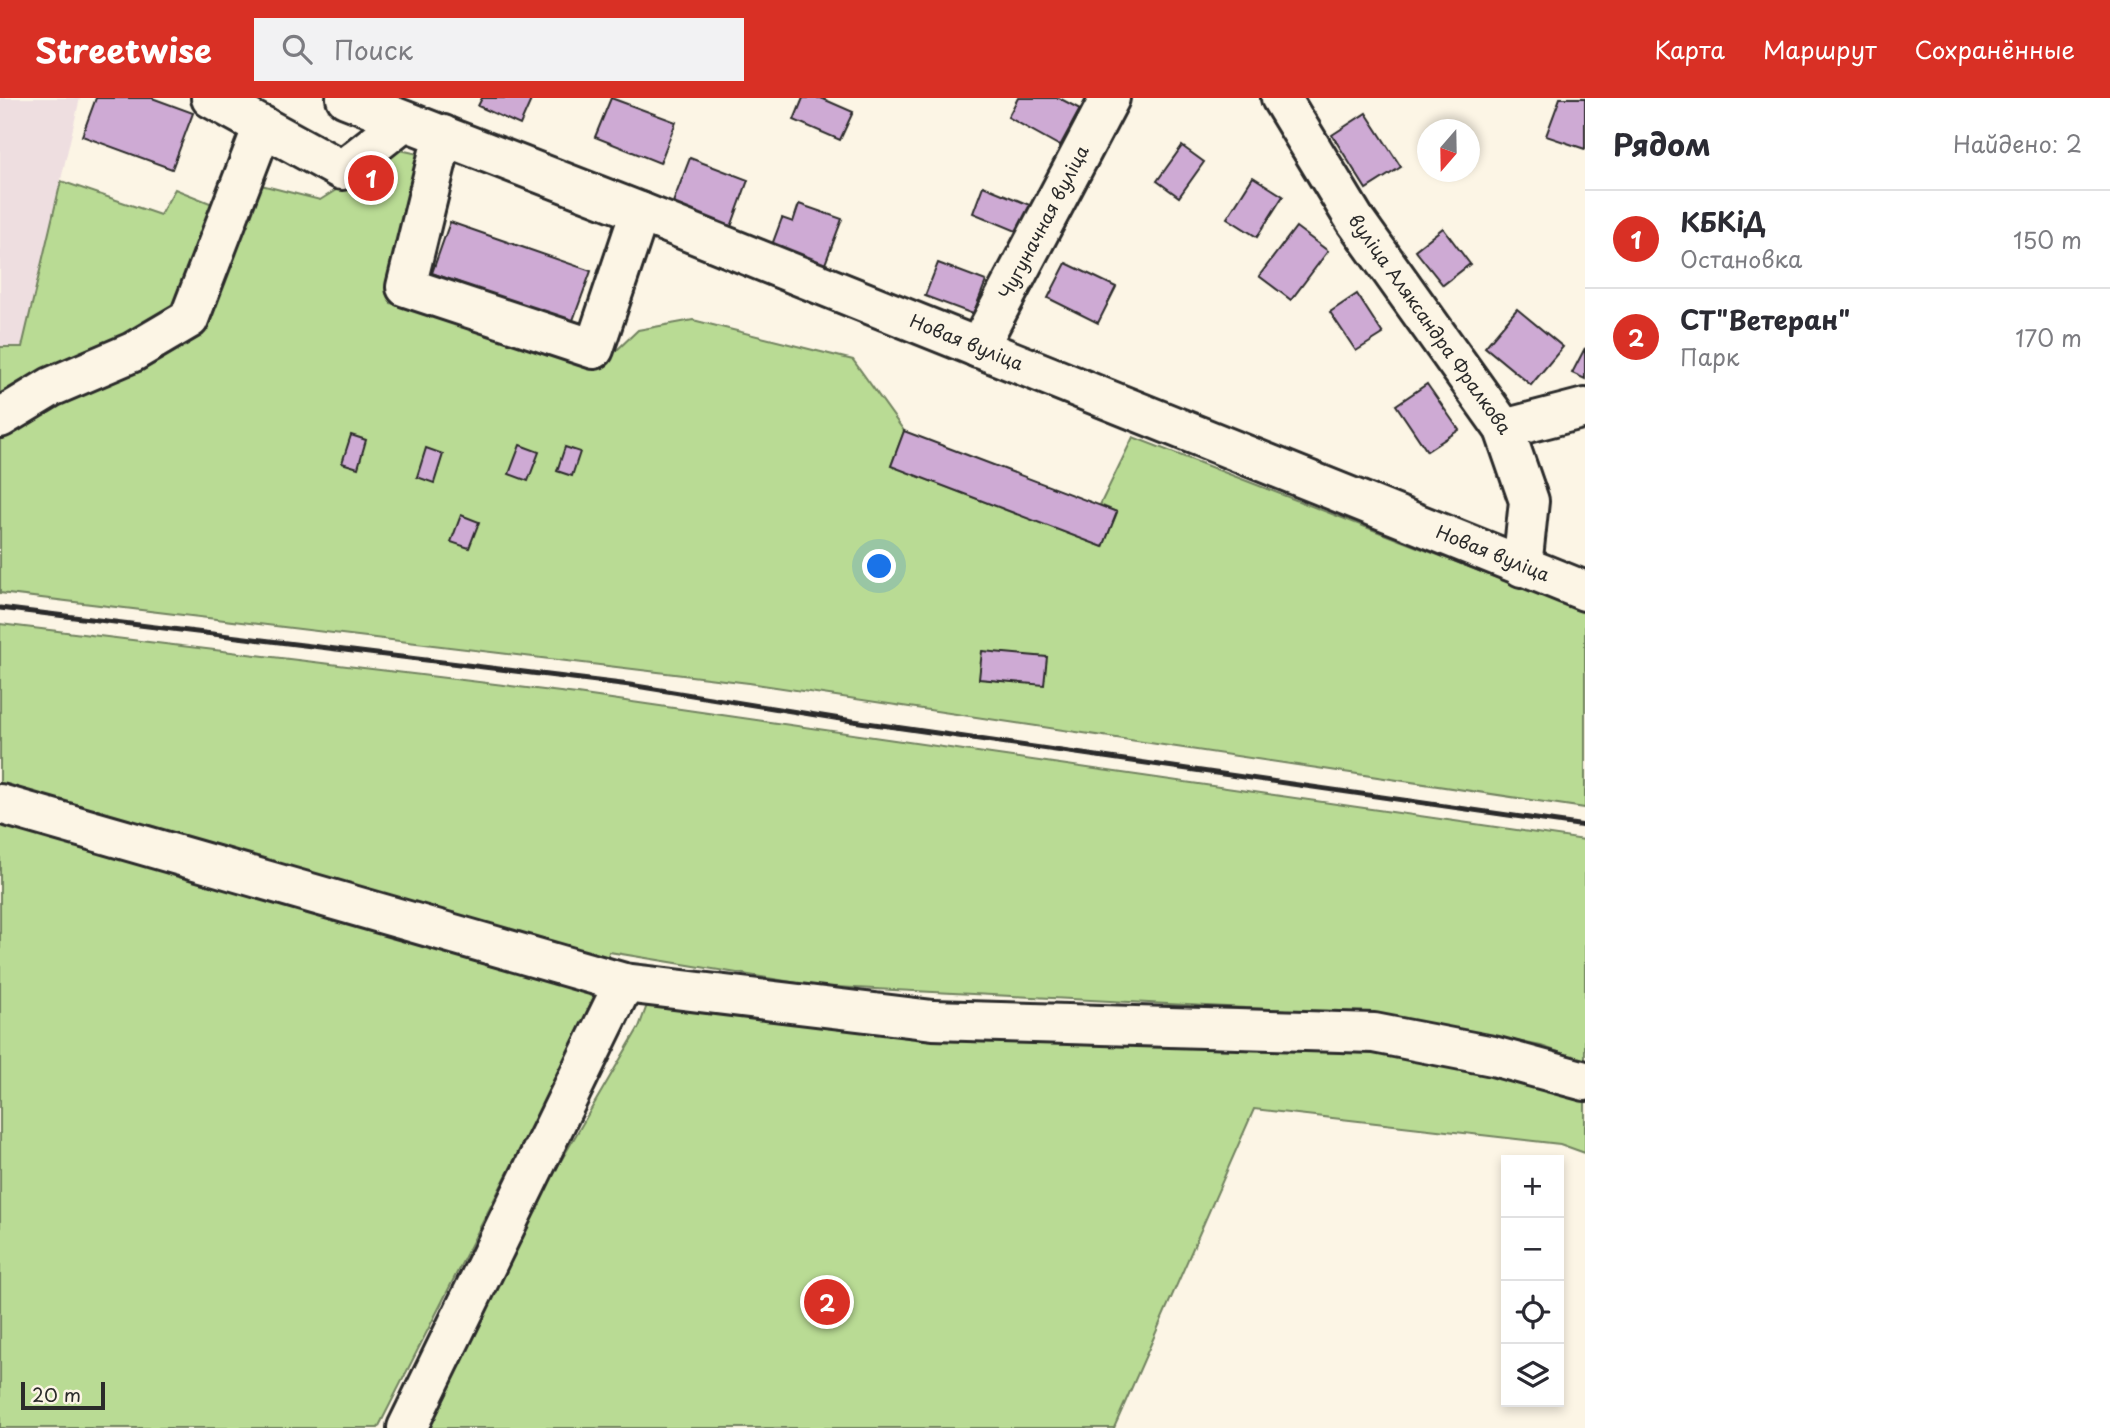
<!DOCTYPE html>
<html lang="ru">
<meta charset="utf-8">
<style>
:root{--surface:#fff;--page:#f2f2f3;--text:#2b2b33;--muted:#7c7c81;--line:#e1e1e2;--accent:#d93025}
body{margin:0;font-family:"Playpen Sans",sans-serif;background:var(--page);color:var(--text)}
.controls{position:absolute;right:21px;bottom:21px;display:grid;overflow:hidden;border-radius:0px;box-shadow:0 4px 10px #0003}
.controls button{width:63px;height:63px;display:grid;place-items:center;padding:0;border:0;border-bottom:2px solid var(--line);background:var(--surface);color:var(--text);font:35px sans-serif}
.compass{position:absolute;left:1417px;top:21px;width:63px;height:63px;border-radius:50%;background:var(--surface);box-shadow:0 4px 10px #0003;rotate:200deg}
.scale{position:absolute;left:21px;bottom:18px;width:84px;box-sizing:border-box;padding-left:7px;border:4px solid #2b2b2b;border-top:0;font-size:19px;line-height:24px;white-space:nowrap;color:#2b2b2b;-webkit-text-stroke:5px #fcf5e5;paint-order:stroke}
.you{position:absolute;left:880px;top:469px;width:24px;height:24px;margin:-18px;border:5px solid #fff;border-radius:50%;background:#1a73e8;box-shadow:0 0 0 10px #1a73e833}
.badge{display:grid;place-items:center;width:46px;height:46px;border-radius:50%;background:var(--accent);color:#fff;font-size:23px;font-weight:700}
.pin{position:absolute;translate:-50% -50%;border:4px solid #fff;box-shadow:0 2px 7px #0006}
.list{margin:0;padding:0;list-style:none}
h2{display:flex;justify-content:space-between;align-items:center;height:91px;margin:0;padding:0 28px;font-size:30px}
h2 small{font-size:23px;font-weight:400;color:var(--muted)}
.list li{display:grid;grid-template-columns:46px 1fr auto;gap:21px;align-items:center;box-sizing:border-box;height:98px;padding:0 28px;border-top:2px solid var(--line)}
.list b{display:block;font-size:26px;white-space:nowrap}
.list p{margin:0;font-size:23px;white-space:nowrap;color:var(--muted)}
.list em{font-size:23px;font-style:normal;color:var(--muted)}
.icon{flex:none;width:38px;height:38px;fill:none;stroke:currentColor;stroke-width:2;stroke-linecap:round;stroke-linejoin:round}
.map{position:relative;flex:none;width:1585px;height:1330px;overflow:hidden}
header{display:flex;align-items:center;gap:42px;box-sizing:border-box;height:98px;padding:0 35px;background:var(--accent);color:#fff}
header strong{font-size:33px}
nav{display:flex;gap:38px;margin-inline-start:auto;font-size:24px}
.search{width:490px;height:63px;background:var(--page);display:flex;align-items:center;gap:18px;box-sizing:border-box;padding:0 24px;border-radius:0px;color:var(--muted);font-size:26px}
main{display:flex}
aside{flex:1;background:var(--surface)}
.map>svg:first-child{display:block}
</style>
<header>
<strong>Streetwise</strong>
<div class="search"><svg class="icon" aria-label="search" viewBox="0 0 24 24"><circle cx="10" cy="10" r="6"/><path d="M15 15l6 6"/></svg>Поиск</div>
<nav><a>Карта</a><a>Маршрут</a><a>Сохранённые</a></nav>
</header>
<main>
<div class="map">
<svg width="1585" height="1330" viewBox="0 0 1585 1330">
<rect width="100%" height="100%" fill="#fcf5e5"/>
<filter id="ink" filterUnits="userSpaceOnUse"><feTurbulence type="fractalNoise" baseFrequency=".0143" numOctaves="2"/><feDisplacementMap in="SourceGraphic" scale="14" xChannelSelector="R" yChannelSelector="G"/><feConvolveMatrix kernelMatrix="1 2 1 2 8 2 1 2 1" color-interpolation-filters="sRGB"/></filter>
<g filter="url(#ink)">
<path fill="#eedee0" d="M0 0H80L22 249H0Z"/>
<g fill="#b9db94" stroke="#728360" stroke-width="2">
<path d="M400 52 423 57 391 205 597 271 638 232 693 222 853 262 904 333 891 368 1103 449 1117 414 1100 407 1133 339 1585 514V710L749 585 0 495V249H22L61 83 160 117 175 91 245 119 261 87 320 102Z"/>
<path d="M0 526 577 596 1585 742V963L1541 948 1385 917 816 888 609 854 599 895 378 1330H0Z"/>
<path d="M650 899 1367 944 1585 996V1055L1560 1046 1254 1011 1114 1330H425L547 1076 552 1078 639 929Z"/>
</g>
<g fill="#ceaad4" stroke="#2b2b2b" stroke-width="2">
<path d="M96 0H152L193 15 172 71 82 38Z"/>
<path d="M482 0H532L520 27 478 8Z"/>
<path d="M611 0 676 24 660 65 595 39Z"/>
<path d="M803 0H821L853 14 840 42 794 22Z"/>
<path d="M1018 0H1059L1080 11 1060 48 1008 19Z"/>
<path d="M1560 0H1585V51L1546 38Z"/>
<path d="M1366 15 1401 69 1366 91 1332 37Z"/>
<path d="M1182 48 1204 64 1179 99 1157 83Z"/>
<path d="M690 60 748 82 731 129 672 107Z"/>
<path d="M1253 79 1283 98 1257 139 1227 120Z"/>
<path d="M983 88 1032 108 1021 135 973 115Z"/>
<path d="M799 106 842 121 825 166 772 147 782 120 793 124Z"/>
<path d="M450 124 591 173 572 225 432 175Z"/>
<path d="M1296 129 1328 153 1291 202 1259 178Z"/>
<path d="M1443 130 1470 166 1443 187 1415 152Z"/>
<path d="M938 165 986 183 973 216 925 198Z"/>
<path d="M1066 165 1116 189 1098 225 1048 200Z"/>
<path d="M1357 196 1383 236 1356 253 1330 214Z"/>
<path d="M1517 211 1563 249 1531 287 1485 249Z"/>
<path d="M1585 250V281L1572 275Z"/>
<path d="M1427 286 1459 332 1427 353 1396 307Z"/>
<path d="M904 333 1117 414 1103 449 891 368Z"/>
<path d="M351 337 366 342 358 370 342 365Z"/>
<path d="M520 347 539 354 528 383 509 376Z"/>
<path d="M565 349 580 354 572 378 557 373Z"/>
<path d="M426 350 443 356 434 385 417 379Z"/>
<path d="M461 417 479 424 469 450 451 444Z"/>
<path d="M982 553 1047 559 1044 587 979 581Z"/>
</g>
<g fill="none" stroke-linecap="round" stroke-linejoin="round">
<g stroke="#2b2b2b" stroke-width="44">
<g id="minor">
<path d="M211 0 342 72 404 23"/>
<path id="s1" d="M346 0 640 114 1585 493"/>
<path id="s2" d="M1281 0 1355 122 1504 331 1529 403 1522 469"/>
<path d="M443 37 406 189 594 251 640 114"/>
<path id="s3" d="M978 250 1110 0"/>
<path d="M0 320 51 289 133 254 189 221 263 28"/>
<path d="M1504 331 1585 310"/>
<path d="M0 706 624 885 933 922 1374 935 1493 958 1585 983"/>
<path d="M407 1330 624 885"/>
</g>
</g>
<use href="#minor" stroke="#fcf5e5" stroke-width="38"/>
<path stroke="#2b2b2b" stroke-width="5" d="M0 510 630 587 853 623 1585 728"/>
</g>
</g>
<g text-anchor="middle" stroke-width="5" stroke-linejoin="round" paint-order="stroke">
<g font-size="18" fill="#2b2b2b" stroke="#fcf5e5">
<text dy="6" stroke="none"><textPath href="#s3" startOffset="142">Чугуначная вуліца</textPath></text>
<text dy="6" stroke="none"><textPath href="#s2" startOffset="271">вуліца Аляксандра Фралкова</textPath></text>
<text dy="6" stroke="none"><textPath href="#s1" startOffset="667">Новая вуліца</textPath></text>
<text dy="6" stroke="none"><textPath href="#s1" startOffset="1234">Новая вуліца</textPath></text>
</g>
</g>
</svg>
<div class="controls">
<button>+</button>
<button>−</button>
<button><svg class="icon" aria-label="locate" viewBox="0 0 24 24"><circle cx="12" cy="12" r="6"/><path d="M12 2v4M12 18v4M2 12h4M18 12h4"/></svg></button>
<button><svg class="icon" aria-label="layers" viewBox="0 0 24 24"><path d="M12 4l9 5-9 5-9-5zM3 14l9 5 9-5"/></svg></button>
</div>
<svg class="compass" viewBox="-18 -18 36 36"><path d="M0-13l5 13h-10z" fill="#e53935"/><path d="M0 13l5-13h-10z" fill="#7c7c81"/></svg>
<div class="scale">20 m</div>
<div class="you"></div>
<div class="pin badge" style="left:371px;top:80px">1</div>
<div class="pin badge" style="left:827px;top:1204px">2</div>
</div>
<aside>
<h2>Рядом<small>Найдено: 2</small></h2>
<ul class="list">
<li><span class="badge">1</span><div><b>КБКіД</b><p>Остановка</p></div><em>150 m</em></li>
<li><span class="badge">2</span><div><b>СТ&quot;Ветеран&quot;</b><p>Парк</p></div><em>170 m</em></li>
</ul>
</aside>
</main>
